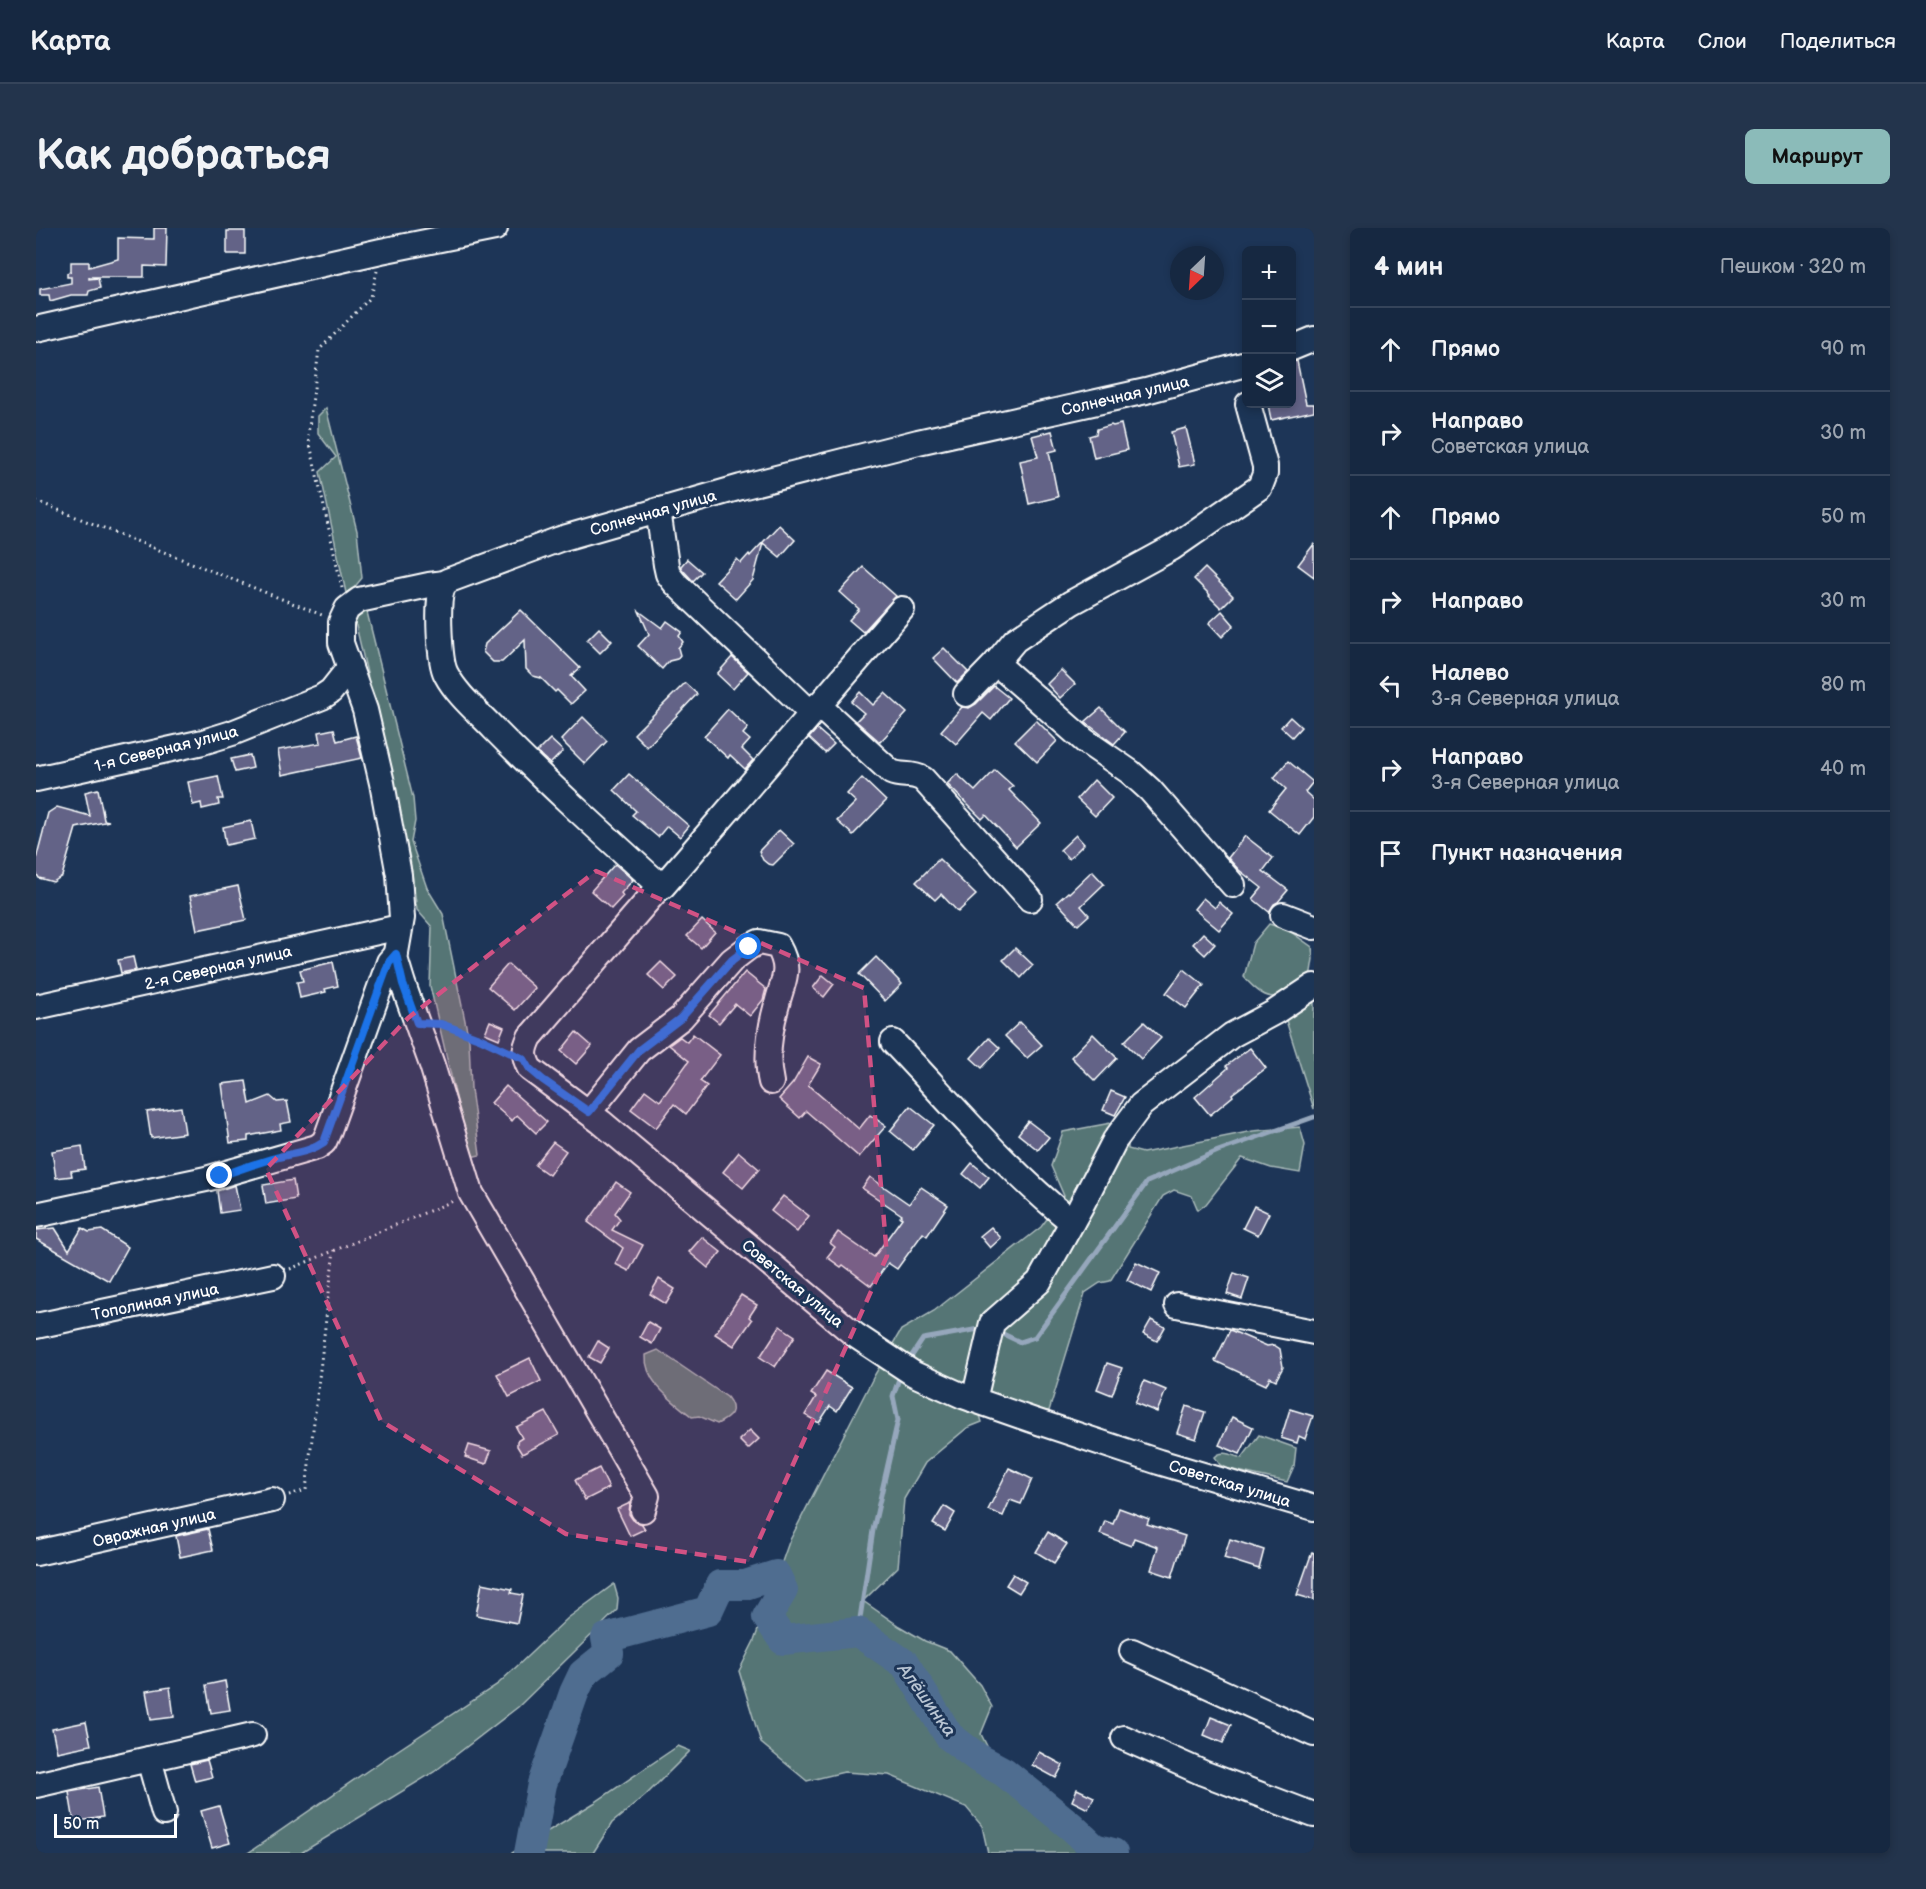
<!DOCTYPE html>
<html lang="ru">
<meta charset="utf-8">
<style>
:root{--surface:#162841;--page:#23344c;--text:#f1f3f6;--muted:#9ea6b1;--line:#35445a;--accent:#8bbbb9}
body{margin:0;font-family:"Balsamiq Sans",sans-serif;background:var(--page);color:var(--text)}
.controls{position:absolute;right:18px;top:18px;display:grid;overflow:hidden;border-radius:9px;box-shadow:0 3px 9px #0003}
.controls button{width:54px;height:54px;display:grid;place-items:center;padding:0;border:0;border-bottom:2px solid var(--line);background:var(--surface);color:var(--text);font:30px sans-serif}
.compass{position:absolute;left:1134px;top:18px;width:54px;height:54px;border-radius:50%;background:var(--surface);box-shadow:0 3px 9px #0003;rotate:205deg}
.scale{position:absolute;left:18px;bottom:15px;width:123px;box-sizing:border-box;padding-left:6px;border:3px solid #fff;border-top:0;font-size:16px;line-height:21px;white-space:nowrap;color:#fff;-webkit-text-stroke:4px #1d3557;paint-order:stroke}
.stop{position:absolute;width:18px;height:18px;margin:-14px;border:4px solid #1a73e8;border-radius:50%;background:#fff}
.stop.end{background:#1a73e8;border-color:#fff;box-shadow:0 2px 6px #0008}
.list{margin:0;padding:0;list-style:none}
h2{display:flex;justify-content:space-between;align-items:center;height:78px;margin:0;padding:0 24px;font-size:26px}
h2 small{font-size:20px;font-weight:400;color:var(--muted)}
.list li{display:grid;grid-template-columns:39px 1fr auto;gap:18px;align-items:center;box-sizing:border-box;height:84px;padding:0 24px;border-top:2px solid var(--line)}
.list b{display:block;font-size:22px;white-space:nowrap}
.list p{margin:0;font-size:20px;white-space:nowrap;color:var(--muted)}
.list em{font-size:20px;font-style:normal;color:var(--muted)}
.icon{flex:none;width:33px;height:33px;fill:none;stroke:currentColor;stroke-width:2;stroke-linecap:round;stroke-linejoin:round}
.map{position:relative;flex:none;width:1278px;height:1625px;overflow:hidden;border-radius:9px}
header{display:flex;align-items:center;gap:36px;box-sizing:border-box;height:84px;padding:0 30px;background:var(--surface);border-bottom:2px solid var(--line)}
header strong{font-size:28px}
nav{display:flex;gap:33px;margin-inline-start:auto;font-size:21px}
.intro{display:flex;align-items:center;justify-content:space-between;box-sizing:border-box;height:144px;padding:0 36px}
h1{margin:0;font-size:42px}
.button{padding:15px 27px;border-radius:9px;background:var(--accent);color:#111;font-size:21px;font-weight:700}
main{display:flex;gap:36px;padding:0 36px}
aside{flex:1;background:var(--surface);border-radius:9px;box-shadow:0 3px 9px #0003}
.map>svg:first-child{display:block}
</style>
<header>
<strong>Карта</strong>
<nav><a>Карта</a><a>Слои</a><a>Поделиться</a></nav>
</header>
<div class="intro"><h1>Как добраться</h1><a class="button">Маршрут</a></div>
<main>
<div class="map">
<svg width="1278" height="1625" viewBox="0 0 1278 1625">
<rect width="100%" height="100%" fill="#1d3557"/>
<filter id="ink" filterUnits="userSpaceOnUse"><feTurbulence type="fractalNoise" baseFrequency=".0167" numOctaves="2"/><feDisplacementMap in="SourceGraphic" scale="12" xChannelSelector="R" yChannelSelector="G"/><feConvolveMatrix kernelMatrix="1 2 1 2 8 2 1 2 1" color-interpolation-filters="sRGB"/></filter>
<g filter="url(#ink)">
<g fill="#547575" stroke="#aababa" stroke-width="1.5">
<path d="M290 180 321 303 326 350 317 361 310 365 284 244 300 229 282 205V188Z"/>
<path d="M325 383 331 384 377 570 379 593 375 614 391 660 407 686 433 812 435 861 444 927 434 929 394 758 396 699 381 682 374 631 318 389Z"/>
<path d="M1233 696 1252 702 1276 719 1277 731 1274 750C1245 771 1235 780 1208 749L1217 715Z"/>
<path d="M1278 766V881L1248 786Z"/>
<path d="M1080 894 1092 897V921L1107 925 1217 903 1264 899 1269 917 1264 945 1235 940 1206 930 1170 976 1162 982 1156 968 1138 962 1127 968 1074 1053 1064 1055 1049 1065 1013 1183 999 1182 935 1156 946 1194 931 1200 889 1235 868 1271 862 1339 827 1373 863 1398 889 1413 914 1423 944 1457 956 1479 945 1506 961 1538 1020 1589 1071 1625H952L946 1598 930 1579 853 1547 808 1544 771 1553 725 1515 703 1443 718 1413 753 1314 838 1148 865 1102 898 1083 1005 999 1028 968 1015 938 1027 904Z"/>
<path d="M622 1122 691 1169C702 1183 695 1189 681 1196L663 1188 656 1189C637 1173 608 1154 610 1127Z"/>
<path d="M1223 1207 1260 1220 1258 1238 1251 1254 1193 1241 1184 1237 1179 1229C1186 1221 1197 1228 1206 1230Z"/>
<path d="M578 1356 582 1370 581 1382 482 1479 398 1544 265 1625H212L344 1534 462 1456 532 1390Z"/>
<path d="M642 1518 654 1523 609 1568 576 1595 557 1625H476L558 1575Z"/>
</g>
<g fill="none" stroke-linecap="round" stroke-linejoin="round">
<g stroke="#96a7bc" stroke-width="5">
<path d="M965 1105 984 1114 999 1109 1111 954 1182 923 1278 889"/>
<path d="M871 1135 887 1111 943 1101"/>
<path d="M822 1404 837 1302 862 1192 857 1168 865 1145"/>
</g>
<path stroke="#506d90" stroke-width="30" d="M493 1625 506 1556 538 1465 547 1446 573 1425 570 1410 672 1383 684 1357H709L740 1347 747 1362 731 1389 747 1412 822 1404 869 1436 913 1508 942 1530 968 1544 1036 1599 1058 1620 1077 1625"/>
</g>
<g fill="#636487" stroke="#fff" stroke-width="1.5">
<path d="M118 0H131L130 39 108 38V49H53V51L62 50 64 60 53 63 52 67H35L14 73 13 67H4V61L35 55V49H31V45L35 43V34H53V39L82 31V10L118 11Z"/>
<rect x="191" y="3" width="18" height="23"/>
<path d="M1261 133 1270 176H1278V183L1235 192 1232 176H1256V134Z"/>
<path d="M1085 196 1091 222 1058 230 1053 208 1060 206 1061 201 1075 197 1077 198Z"/>
<path d="M1150 200 1159 236 1143 239 1135 204Z"/>
<path d="M1016 203 1021 222 1013 224 1022 269 993 276 984 233 1002 229 996 208Z"/>
<path d="M743 297 759 312 744 329 727 315 717 352 700 371 680 353 701 331 705 335 713 326 714 328Z"/>
<path d="M1278 316V349L1262 337Z"/>
<path d="M651 331 666 344 657 353 645 340V338Z"/>
<path d="M827 339 860 368 827 404 813 392 823 381 804 364Z"/>
<path d="M1169 340 1197 368 1185 380 1173 368 1174 367 1158 351Z"/>
<path d="M485 382 544 440 535 448 549 463 535 476 521 462 519 464 505 450 497 448 490 441 489 412 466 434H457L447 424 449 416Z"/>
<path d="M603 383 626 400 631 393 646 404 643 408 647 414 642 420 644 427 641 431 633 433 626 441 602 418 613 406Z"/>
<path d="M1186 383 1198 397 1186 409 1173 395Z"/>
<path d="M563 400 576 413 564 425 551 412Z"/>
<path d="M908 420 932 444 921 455 897 430Z"/>
<path d="M696 429 712 444 697 461 681 446Z"/>
<path d="M1025 442 1039 456 1024 470 1011 456Z"/>
<path d="M649 455 661 466 611 519 598 506Z"/>
<path d="M958 458 973 470 955 492 947 485 920 516 905 503 926 479 933 480 940 476Z"/>
<path d="M824 464 837 477 849 465 871 485 844 514 820 493 828 485 815 474Z"/>
<path d="M1065 480 1089 504 1078 516 1049 494Z"/>
<path d="M692 481 712 500 707 506 714 512 706 521 717 532 709 541 694 527 692 530 668 508Z"/>
<path d="M547 489 571 513 549 536 525 512Z"/>
<path d="M1254 489 1265 499 1256 509 1245 499Z"/>
<path d="M1000 492 1021 513 1001 534 979 513Z"/>
<path d="M298 501 301 513 320 508 326 530 246 547 242 522 285 515 283 504Z"/>
<path d="M781 501 798 516 789 525 773 510Z"/>
<path d="M514 511 527 523 514 536 501 524Z"/>
<path d="M214 527 217 540 199 544 195 531Z"/>
<path d="M1252 533 1277 554 1269 564 1278 572V589L1264 607 1233 582 1250 561 1238 550Z"/>
<path d="M959 542 977 558 973 562 1005 595 980 619 950 587 946 591 911 556 921 546 939 563Z"/>
<path d="M593 546 653 598 644 609 631 598 622 609 596 587 600 583 578 562Z"/>
<path d="M182 548 187 571H182L183 577 166 581 165 575 157 577 152 554Z"/>
<path d="M826 550 850 573 817 607 801 593 820 574 811 566Z"/>
<path d="M1058 552 1076 570 1059 588 1041 571Z"/>
<path d="M62 561 68 592 73 593 40 600 26 648 17 654 3 650 0 645V631L12 585 21 579 54 588 49 564Z"/>
<path d="M215 593 219 611 190 617 187 599Z"/>
<path d="M743 602 758 616 737 637 732 636 727 632 723 623Z"/>
<path d="M1040 607 1048 616 1033 631 1024 622Z"/>
<path d="M1209 608 1237 630 1227 643 1252 662 1242 674 1238 676 1233 684 1217 671 1226 660 1203 642 1192 630Z"/>
<path d="M903 631 940 667 922 684 905 666 899 672 880 654Z"/>
<path d="M579 636 597 652 585 665 587 668 575 681 555 663Z"/>
<path d="M1056 643 1068 656 1045 678 1053 687 1042 697 1021 674 1032 664 1033 665Z"/>
<path d="M202 658 210 692 161 702 154 668Z"/>
<path d="M1167 670 1179 680 1183 674 1197 686 1183 702 1158 681Z"/>
<path d="M666 692 679 704 665 720 651 708Z"/>
<path d="M1167 705 1179 716 1169 727 1157 716Z"/>
<path d="M979 720 997 737 985 750 967 732Z"/>
<path d="M97 729 100 742 85 745 82 732Z"/>
<path d="M840 729 866 756 849 773 823 746Z"/>
<path d="M297 734 302 758 289 761 290 764 264 770 261 754 267 753 264 742Z"/>
<path d="M625 734 641 749 628 762 612 747Z"/>
<path d="M472 736 499 760 479 782 452 759Z"/>
<path d="M1148 741 1168 757 1150 780 1130 765Z"/>
<path d="M709 744 730 761 727 772 714 788 699 776 683 795 673 787Z"/>
<path d="M787 747 798 756 788 769 777 760Z"/>
<path d="M454 793 468 799 463 811 449 805Z"/>
<path d="M984 794 1006 817 991 830 969 808Z"/>
<path d="M1108 794 1125 810 1105 831 1088 814Z"/>
<path d="M540 804 556 818 540 836 525 823Z"/>
<path d="M657 806 684 827 664 853 671 858 650 886 638 876 620 900 595 881 609 862 624 873 653 833 633 817 644 809 651 814Z"/>
<path d="M1057 806 1081 830 1059 853 1035 829Z"/>
<path d="M953 810 964 820 946 840 935 830Z"/>
<path d="M1214 820 1230 840 1196 866 1197 868 1174 887 1159 869 1192 840 1190 838Z"/>
<path d="M772 829 785 836 772 857 823 901 834 887 850 898 823 929 770 883 764 890 743 871 757 855Z"/>
<path d="M210 853 214 876 234 868 241 874 251 873 255 894 244 896 245 902 212 908V913L194 915 186 856Z"/>
<path d="M470 858 511 894 500 905 481 887 476 893 455 875Z"/>
<path d="M1075 863 1089 869 1079 887 1067 882Z"/>
<path d="M874 878 898 897 877 922 854 903Z"/>
<path d="M145 879 149 905 115 910 111 884Z"/>
<path d="M992 893 1013 909 1002 922 982 906Z"/>
<path d="M517 914 530 923 513 947 499 937Z"/>
<path d="M46 918 49 941 35 943 36 948 20 950 16 923Z"/>
<path d="M703 924 723 941 707 960 687 944Z"/>
<path d="M936 935 953 949 944 960 927 946Z"/>
<path d="M834 949 873 976 885 959 912 977 891 1008 887 1005 861 1041 852 1035 835 1058 807 1037 805 1039 791 1029 799 1019 794 1015 802 1004 838 1029 866 990 864 989 866 987 826 960Z"/>
<path d="M257 952 260 971 230 976 227 957Z"/>
<path d="M580 954 594 964 579 985 584 991 576 1002 607 1017 593 1043 579 1036 587 1020 552 994Z"/>
<path d="M199 957 204 982 184 985 181 963Z"/>
<path d="M747 968 773 988 761 1004 735 983Z"/>
<path d="M1218 978 1233 985 1222 1007 1207 1000Z"/>
<path d="M955 999 965 1010 954 1020 944 1008Z"/>
<path d="M19 1000 33 1022 46 1000 53 1004 66 1002 92 1019 73 1053 0 1011V1002Z"/>
<path d="M666 1009 685 1024 672 1040 653 1024Z"/>
<path d="M1100 1034 1124 1045 1115 1064 1091 1052Z"/>
<path d="M1198 1045 1213 1050 1206 1071 1191 1066Z"/>
<path d="M623 1051 639 1061 630 1076 614 1066Z"/>
<path d="M705 1067 721 1077 713 1089 716 1092 698 1118 679 1106Z"/>
<path d="M1115 1092 1129 1099 1121 1113 1107 1106Z"/>
<path d="M612 1094 624 1101 616 1116 604 1109Z"/>
<path d="M744 1098 759 1108 739 1139 724 1129Z"/>
<path d="M1194 1102 1231 1118 1238 1117 1244 1121 1247 1139 1240 1152 1234 1149 1230 1157 1179 1133Z"/>
<path d="M562 1113 573 1120 564 1135 553 1129Z"/>
<path d="M494 1130 505 1153 473 1169 461 1146Z"/>
<path d="M1071 1135 1086 1140 1076 1167 1061 1161Z"/>
<path d="M790 1143 816 1159 801 1183 794 1178 783 1195 769 1187 780 1169 775 1166Z"/>
<path d="M1108 1153 1130 1162 1121 1184 1099 1175Z"/>
<path d="M1150 1178 1169 1184 1160 1211 1141 1205Z"/>
<path d="M1254 1181 1277 1188 1269 1211 1263 1208 1261 1215 1245 1210Z"/>
<path d="M510 1184 523 1207 486 1226 481 1218V1213L486 1210 480 1199Z"/>
<path d="M1196 1189 1217 1199 1204 1226 1183 1217Z"/>
<path d="M714 1202 723 1211 712 1221 703 1212Z"/>
<path d="M433 1217 455 1223 450 1236 429 1229Z"/>
<path d="M563 1240 573 1260 549 1272 539 1252Z"/>
<path d="M973 1240 996 1251 985 1276 974 1272 967 1288 952 1282Z"/>
<path d="M594 1275 593 1286 597 1292 606 1296 609 1301 594 1308 581 1281Z"/>
<path d="M908 1278 919 1285 909 1303 897 1296Z"/>
<path d="M1083 1280 1113 1291 1111 1296 1149 1308 1136 1349 1115 1342 1122 1319 1098 1310 1095 1318 1064 1306 1069 1293 1077 1296Z"/>
<path d="M172 1301 177 1322 144 1329 140 1308Z"/>
<path d="M1012 1304 1031 1316 1018 1335 1000 1324Z"/>
<path d="M1194 1311 1228 1322 1223 1341 1188 1330Z"/>
<path d="M1276 1324 1278 1325V1372L1261 1367Z"/>
<path d="M977 1346 990 1354 983 1365 970 1357Z"/>
<path d="M446 1355 476 1361 475 1365 487 1367 481 1395 440 1387Z"/>
<path d="M189 1453 194 1482 175 1485 170 1457Z"/>
<path d="M134 1459 138 1489 115 1492 110 1463Z"/>
<path d="M1175 1489 1195 1497 1187 1515 1168 1507Z"/>
<path d="M50 1494 55 1517 21 1524 16 1501Z"/>
<path d="M1003 1524 1027 1537 1020 1550 996 1537Z"/>
<path d="M171 1532 176 1549 159 1553 154 1536Z"/>
<path d="M62 1559 67 1589 38 1594 33 1564Z"/>
<path d="M1041 1561 1058 1569 1052 1581 1036 1573Z"/>
<path d="M183 1578 194 1615 176 1620 165 1583Z"/>
</g>
<g fill="none" stroke-linecap="round" stroke-linejoin="round">
<g stroke="#fff" stroke-width="28">
<g id="minor">
<path d="M0 101 345 23 459 0"/>
<path d="M1256 120 1278 111"/>
<path d="M1210 136 1110 163 882 214 705 259 524 311 411 353C410 354 406 360 406 361 401 375 403 433 410 446 421 467 442 484 458 501 509 553 563 602 617 651L621 657 620 663 494 809C488 822 487 828 494 841L565 894 819 1107 878 1146 927 1168 996 1192 1123 1234 1278 1280"/>
<path d="M622 282 630 337 632 346 639 355 775 485"/>
<path d="M409 355 393 357 323 372 311 381 305 394V415L329 482 346 555 363 647 366 690 359 730 367 756 396 837 435 965 611 1268 607 1282"/>
<path d="M960 435 1049 513 1094 544 1114 562 1197 657"/>
<path d="M930 466 960 435 979 412 1035 375 1136 320 1224 259 1229 246V238L1212 176"/>
<path d="M782 477 855 544C866 549 875 544 887 551L994 671"/>
<path d="M0 551 167 514 196 505 286 469 295 463 314 439"/>
<path d="M620 663 627 658 866 381"/>
<path d="M1247 687 1278 699"/>
<path d="M0 779 364 699"/>
<path d="M857 814C915 875 970 941 1036 994"/>
<path d="M553 884 603 822 645 790 696 732 713 719 723 714 742 718C756 743 747 751 741 776 734 801 729 829 735 854"/>
<path d="M0 987 170 951 281 919 288 914 292 905 353 734 360 726"/>
<path d="M1141 1077 1278 1104"/>
<path d="M0 1098 237 1048"/>
<path d="M938 1172 956 1095 1003 1054 1044 980 1079 912 1105 877 1196 807 1239 784 1278 758"/>
<path d="M0 1325 236 1272"/>
<path d="M1096 1423 1278 1506"/>
<path d="M1088 1510 1167 1545 1278 1587"/>
<path d="M113 1531 128 1585"/>
<path d="M0 1557 217 1507"/>
</g>
</g>
<g stroke="#fff" stroke-width="3" stroke-dasharray="1.5 4.5" stroke-linecap="butt">
<path d="M0 273 286 387"/>
<path d="M306 360 272 207 283 122 335 69 341 43"/>
<path d="M401 796 425 803 470 823"/>
<path d="M254 1041 417 973"/>
<path d="M253 1267 270 1262 298 1022"/>
</g>
<use href="#minor" stroke="#1d3557" stroke-width="24"/>
</g>
</g>
<g fill="none" stroke-linecap="round" stroke-linejoin="round" filter="url(#ink)">
<path stroke="#1a73e8" stroke-width="8" d="M184 948C202 942 220 935 239 930 256 925 273 925 288 914L353 734 360 726 367 756 381 795 405 796 443 810 488 831 494 841 507 852 553 884 603 822 645 790 696 732 713 719"/>
</g>
<path fill="#d15284" fill-opacity="0.2" stroke="#d15284" stroke-width="4.5" stroke-dasharray="12 8" stroke-linejoin="round" d="M560 643 828 760 851 1028 713 1334 530 1306 345 1193 230 941 372 790Z"/>
<g text-anchor="middle" stroke-width="6" stroke-linejoin="round" paint-order="stroke">
<g font-size="16" fill="#fff" stroke="#1d3557">
<text transform="translate(1089 167) rotate(-13)" y="6">Солнечная улица</text>
<text transform="translate(617 284) rotate(-16)" y="6">Солнечная улица</text>
<text transform="translate(130 520) rotate(-14)" y="6">1-я Северная улица</text>
<text transform="translate(182 739) rotate(-13)" y="6">2-я Северная улица</text>
<text transform="translate(757 1055) rotate(40)" y="6">Советская улица</text>
<text transform="translate(119 1073) rotate(-12)" y="6">Тополиная улица</text>
<text transform="translate(1194 1255) rotate(17)" y="6">Советская улица</text>
<text transform="translate(118 1299) rotate(-13)" y="6">Овражная улица</text>
</g>
<g font-size="18" font-style="italic" fill="#b9c5d3" stroke="#1d3557">
<text transform="translate(891 1472) rotate(54)" y="6">Алёшинка</text>
</g>
</g>
</svg>
<div class="controls">
<button>+</button>
<button>−</button>
<button><svg class="icon" aria-label="layers" viewBox="0 0 24 24"><path d="M12 4l9 5-9 5-9-5zM3 14l9 5 9-5"/></svg></button>
</div>
<svg class="compass" viewBox="-18 -18 36 36"><path d="M0-13l5 13h-10z" fill="#e53935"/><path d="M0 13l5-13h-10z" fill="#9ea6b1"/></svg>
<div class="scale">50 m</div>
<div class="stop" style="left:713px;top:719px"></div>
<div class="stop end" style="left:184px;top:948px"></div>
</div>
<aside>
<h2>4 мин<small>Пешком · 320 m</small></h2>
<ul class="list">
<li><svg class="icon" aria-label="ahead" viewBox="0 0 24 24"><path d="M12 20V5M6 11l6-6 6 6"/></svg><div><b>Прямо</b></div><em>90 m</em></li>
<li><svg class="icon" aria-label="right" viewBox="0 0 24 24"><path d="M7 20v-9h11M14 6l5 5-5 5"/></svg><div><b>Направо</b><p>Советская улица</p></div><em>30 m</em></li>
<li><svg class="icon" aria-label="ahead" viewBox="0 0 24 24"><path d="M12 20V5M6 11l6-6 6 6"/></svg><div><b>Прямо</b></div><em>50 m</em></li>
<li><svg class="icon" aria-label="right" viewBox="0 0 24 24"><path d="M7 20v-9h11M14 6l5 5-5 5"/></svg><div><b>Направо</b></div><em>30 m</em></li>
<li><svg class="icon" aria-label="left" viewBox="0 0 24 24"><path d="M17 20v-9H6M10 6l-5 5 5 5"/></svg><div><b>Налево</b><p>3-я Северная улица</p></div><em>80 m</em></li>
<li><svg class="icon" aria-label="right" viewBox="0 0 24 24"><path d="M7 20v-9h11M14 6l5 5-5 5"/></svg><div><b>Направо</b><p>3-я Северная улица</p></div><em>40 m</em></li>
<li><svg class="icon" aria-label="arrive" viewBox="0 0 24 24"><path d="M6 21V4h12l-3 4 3 4H6"/></svg><div><b>Пункт назначения</b></div></li>
</ul>
</aside>
</main>
